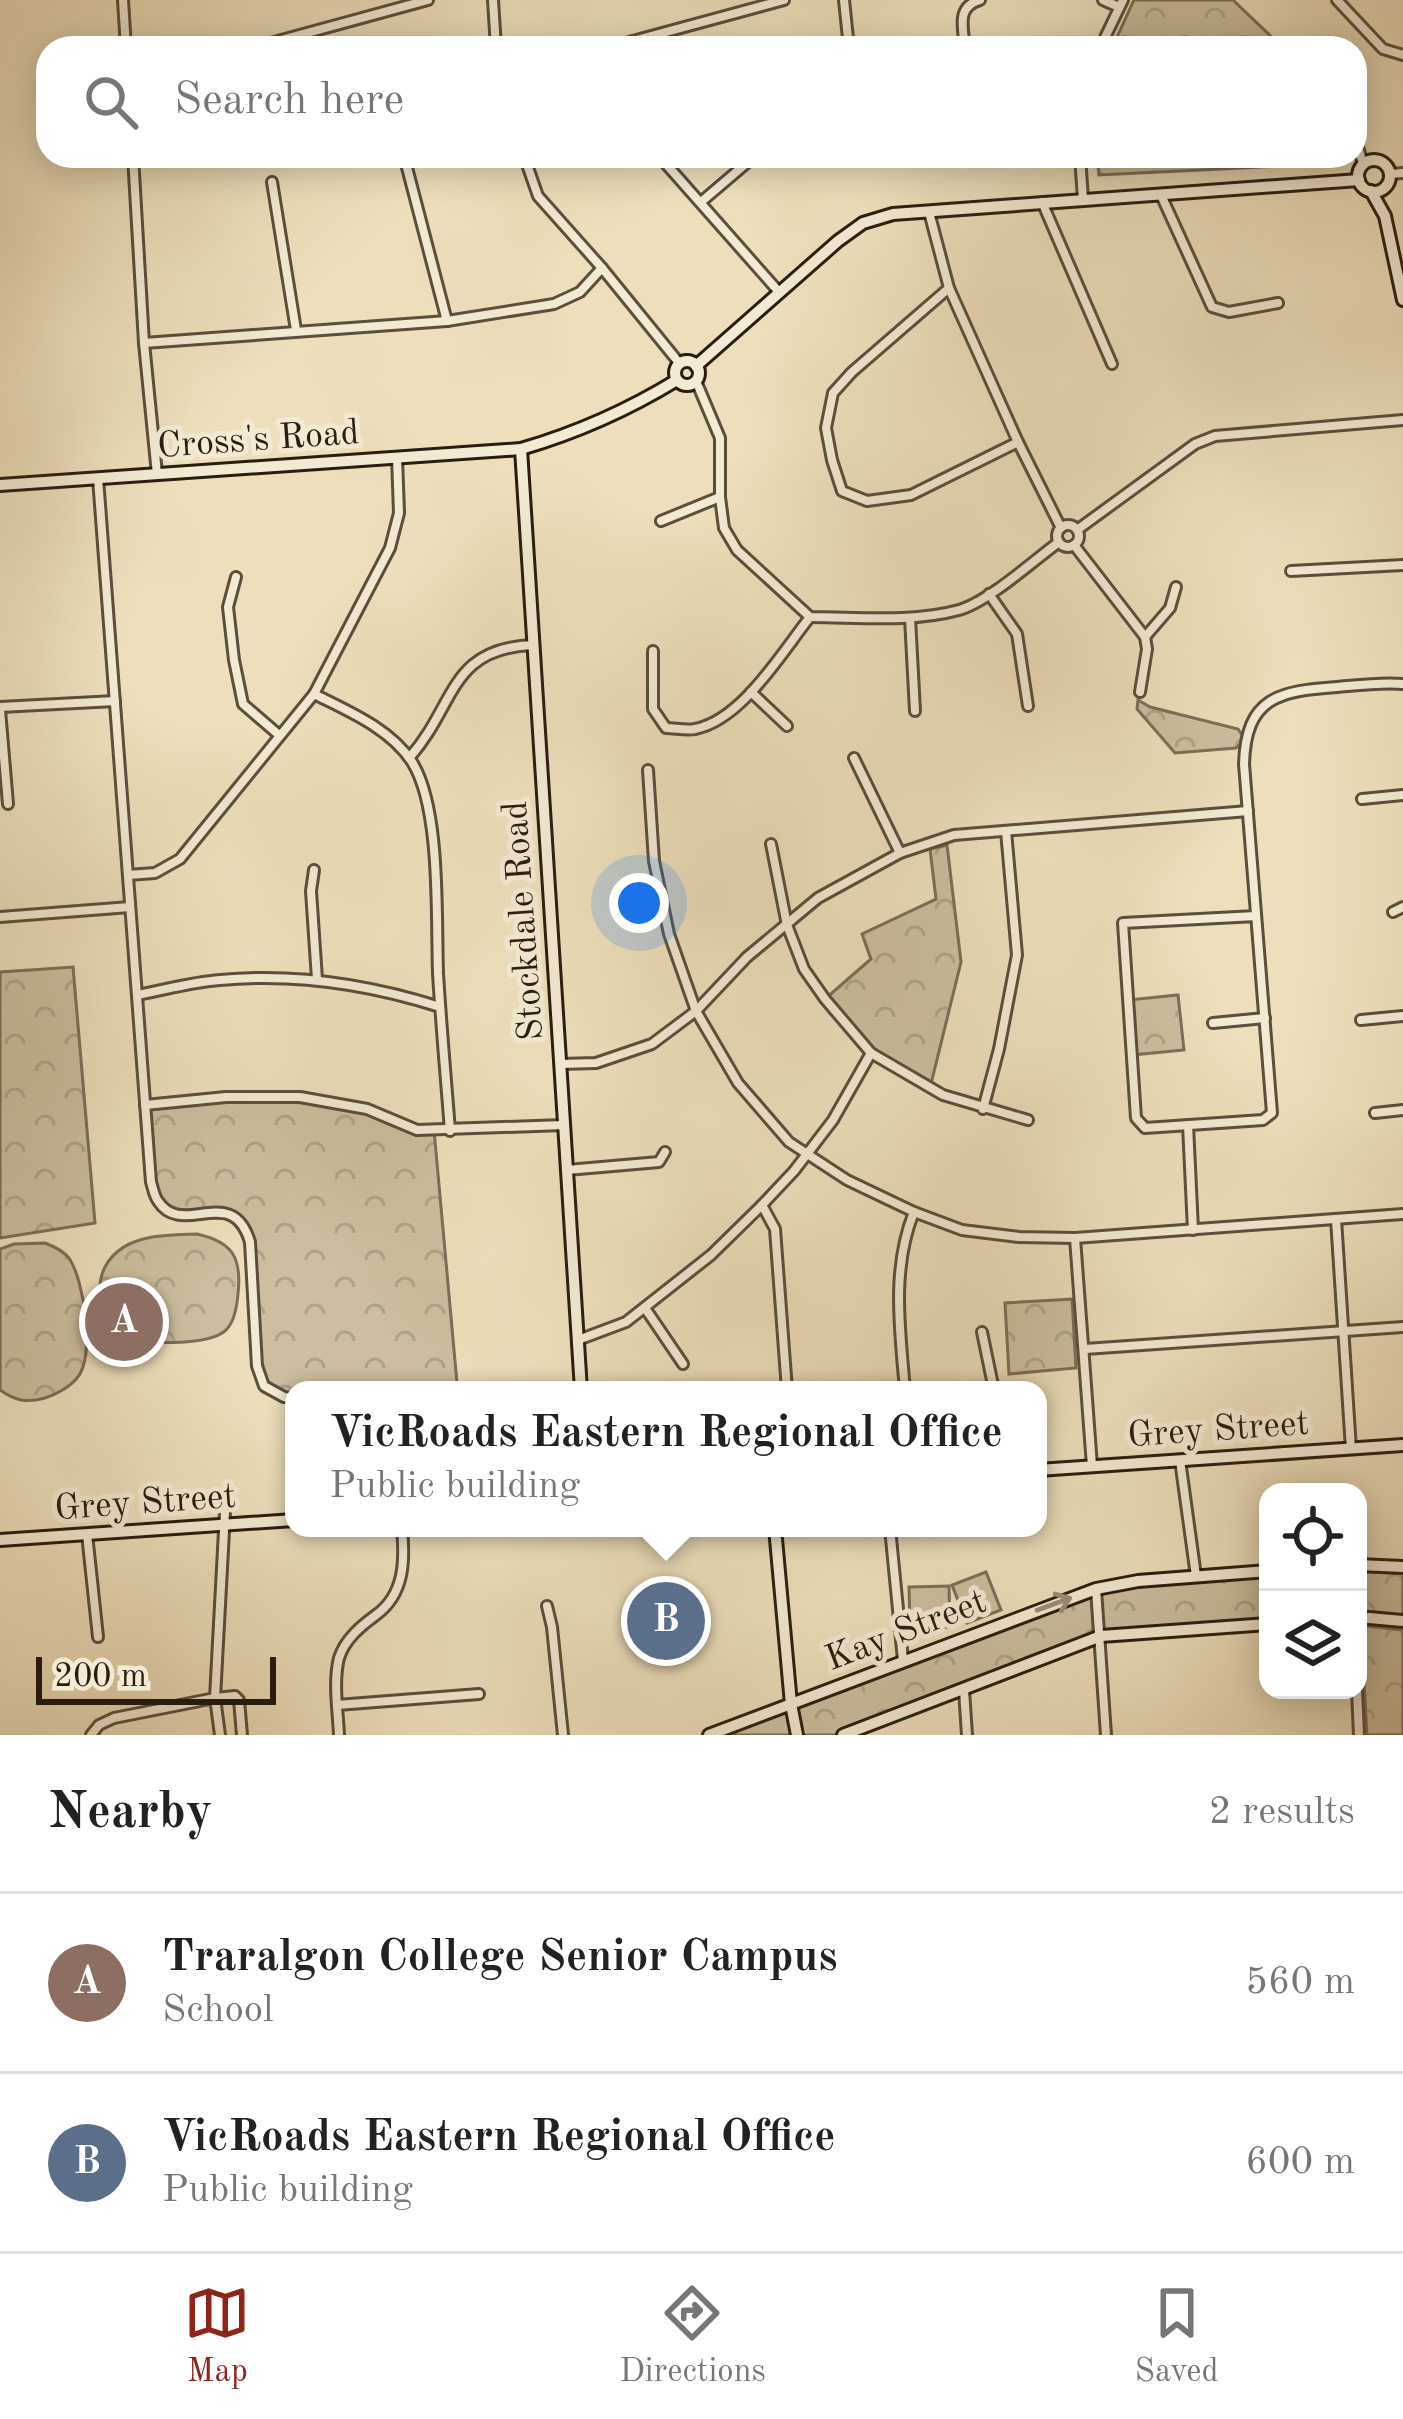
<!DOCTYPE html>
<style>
:root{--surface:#fff;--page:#f2f2f2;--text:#222;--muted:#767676;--line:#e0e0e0;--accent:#8f2418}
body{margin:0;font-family:"Old Standard TT",serif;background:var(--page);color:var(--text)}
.controls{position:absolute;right:36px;bottom:36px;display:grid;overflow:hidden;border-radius:24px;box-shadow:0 6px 30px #0003}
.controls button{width:108px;height:108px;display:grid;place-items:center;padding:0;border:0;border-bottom:3px solid var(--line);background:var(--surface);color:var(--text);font:60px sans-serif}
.scale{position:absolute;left:36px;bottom:30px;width:240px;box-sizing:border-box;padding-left:12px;border:6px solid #2a1d10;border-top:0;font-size:33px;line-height:42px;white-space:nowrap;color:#2a1d10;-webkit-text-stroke:9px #f3ead3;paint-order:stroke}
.you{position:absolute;left:639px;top:903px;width:42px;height:42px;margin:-30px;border:9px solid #fff;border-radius:50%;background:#1a73e8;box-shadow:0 0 0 18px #1a73e833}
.badge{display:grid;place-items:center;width:78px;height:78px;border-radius:50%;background:var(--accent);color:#fff;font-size:39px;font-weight:700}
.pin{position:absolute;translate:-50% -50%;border:6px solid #fff;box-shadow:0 3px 12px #0006}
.popup{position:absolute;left:285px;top:1381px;width:762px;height:156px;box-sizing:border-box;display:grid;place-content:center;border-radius:24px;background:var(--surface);filter:drop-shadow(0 3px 9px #0005);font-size:39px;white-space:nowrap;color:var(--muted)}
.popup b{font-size:45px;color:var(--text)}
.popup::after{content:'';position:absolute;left:50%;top:100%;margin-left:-24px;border:24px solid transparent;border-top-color:var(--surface)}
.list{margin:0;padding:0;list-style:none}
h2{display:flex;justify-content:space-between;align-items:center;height:156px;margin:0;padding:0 48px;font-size:51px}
h2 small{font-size:39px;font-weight:400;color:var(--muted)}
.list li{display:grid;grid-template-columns:78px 1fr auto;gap:36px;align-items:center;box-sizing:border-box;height:180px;padding:0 48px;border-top:3px solid var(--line)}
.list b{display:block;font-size:45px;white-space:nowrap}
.list p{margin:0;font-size:39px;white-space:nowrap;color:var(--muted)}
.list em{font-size:39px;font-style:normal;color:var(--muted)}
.icon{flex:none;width:66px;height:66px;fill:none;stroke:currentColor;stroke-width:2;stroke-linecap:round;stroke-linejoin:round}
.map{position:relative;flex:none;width:1403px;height:1735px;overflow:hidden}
.search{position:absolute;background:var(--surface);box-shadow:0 6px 30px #0003;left:36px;right:36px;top:36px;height:132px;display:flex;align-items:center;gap:30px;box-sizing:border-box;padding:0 42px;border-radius:36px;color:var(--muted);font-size:45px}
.sheet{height:516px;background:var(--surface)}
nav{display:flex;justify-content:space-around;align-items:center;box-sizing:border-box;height:168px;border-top:3px solid var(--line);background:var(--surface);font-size:33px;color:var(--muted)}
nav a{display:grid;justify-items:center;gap:6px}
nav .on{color:var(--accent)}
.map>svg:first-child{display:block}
</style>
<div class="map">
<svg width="1403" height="1735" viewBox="0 0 1403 1735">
<defs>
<pattern id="park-crowns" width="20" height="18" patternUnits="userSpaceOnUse" patternTransform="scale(3)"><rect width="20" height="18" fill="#ccbe9f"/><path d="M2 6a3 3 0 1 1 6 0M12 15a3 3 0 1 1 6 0" fill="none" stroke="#afa388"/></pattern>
</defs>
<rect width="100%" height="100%" fill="#eddfbc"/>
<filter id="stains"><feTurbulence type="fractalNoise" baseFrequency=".00167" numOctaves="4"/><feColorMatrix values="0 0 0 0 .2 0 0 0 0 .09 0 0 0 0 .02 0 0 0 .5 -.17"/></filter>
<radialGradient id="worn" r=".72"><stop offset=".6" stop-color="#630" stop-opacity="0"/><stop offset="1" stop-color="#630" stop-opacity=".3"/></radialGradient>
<g fill="#ccbe9f" stroke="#7b6e58" stroke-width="3">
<path d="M986 1572 1001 1610 967 1623 952 1585Z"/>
<path d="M949 1586 950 1627 910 1628 909 1587Z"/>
</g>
<g fill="url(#park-crowns)" stroke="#7b6e58" stroke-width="3">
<path d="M1134 0H1233L1283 48H1112Z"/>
<path d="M1097 156H1343L1344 163 1099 175Z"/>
<path d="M1138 700 1150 707 1238 729 1245 739 1236 748 1175 753 1137 709Z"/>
<path d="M947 845 961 962 930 1088 871 1053 825 999 871 959 862 934 936 899 930 849Z"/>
<path d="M73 967 95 1223 0 1238V972Z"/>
<path d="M1178 995 1184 1050 1132 1055 1128 1000Z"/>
<path d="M226 1097C272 1097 315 1098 361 1108 386 1114 407 1130 434 1130L457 1383 453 1390H294V1398L264 1386 257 1366 250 1242 231 1214C218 1214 185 1218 173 1214 144 1204 147 1131 145 1105Z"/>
<path d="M197 1234C233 1242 242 1258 238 1294 237 1306 235 1320 227 1329 213 1345 157 1344 137 1340 99 1331 86 1278 117 1252 138 1234 171 1235 197 1234Z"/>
<path d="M45 1243C53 1246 63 1251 69 1258 84 1280 96 1357 77 1378 70 1387 55 1395 45 1398 27 1403 15 1401 0 1390V1249L14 1244Z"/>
<path d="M1072 1299 1076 1368 1009 1374 1005 1303Z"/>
<path d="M1358 1565 1403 1567V1621L1358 1617Z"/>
<path d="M1268 1571V1624L1101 1636 843 1735H708L1096 1589Z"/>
<path d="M1365 1626 1403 1630V1735H1367L1361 1631Z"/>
</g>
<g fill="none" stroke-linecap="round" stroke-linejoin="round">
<g stroke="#5b4e3b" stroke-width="14">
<g id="street">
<path d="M123 0 126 48"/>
<path d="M493 0 496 48"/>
<path d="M844 0 849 48"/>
<path d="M1103 0 1119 7"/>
<path d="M1337 0 1383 49 1403 55"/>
<path d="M252 48 428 0"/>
<path d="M626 48 629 42 784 0"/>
<path d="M965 48C963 27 956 7 980 0"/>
<path d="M1100 48 1123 0"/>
<path d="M1356 140 1363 164"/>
<path d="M133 156 144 343 157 474"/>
<path d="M404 156 447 321"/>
<path d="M524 156 538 196 602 268 680 364"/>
<path d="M659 156 779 292"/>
<path d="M1080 156 1083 199"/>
<path d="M1390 174 1403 173"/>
<path d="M272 182 296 330"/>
<path d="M1161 195 1212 307 1229 312 1278 303"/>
<path d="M701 202 755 156"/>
<path d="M1042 202 1112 364"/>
<path d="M929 212 949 288 1018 442 1061 528"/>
<path d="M949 288 852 372 833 393 826 428 832 460 842 491 867 501 911 495 1018 442"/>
<path d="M144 343 447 321 554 304 580 292 602 268"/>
<path d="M696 381 720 438V497L724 528 737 550 810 617C858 617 911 623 959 610 988 602 1033 561 1059 542"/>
<path d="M98 478 151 1182C153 1188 154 1196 158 1201 182 1239 232 1182 250 1242L257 1366 264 1386 284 1397 294 1398"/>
<path d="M661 521 720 497"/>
<circle cx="1068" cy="536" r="11"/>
<path d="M1077 530 1195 444 1215 436 1403 420"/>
<path d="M1074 545 1145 637 1147 649 1140 692"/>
<path d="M1291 571 1403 565"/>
<path d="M236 577 228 607 234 660 243 704 279 735"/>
<path d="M989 594 1017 634 1028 706"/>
<path d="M910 618 915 711"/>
<path d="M1145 637 1170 608 1176 587"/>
<path d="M653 651V709L666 728C675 728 686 731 695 729 742 720 782 652 810 617"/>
<path d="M751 692 787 726"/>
<path d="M314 694C348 711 391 729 412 762 441 808 436 916 438 973 441 1025 446 1078 450 1131"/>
<path d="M0 707 115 701"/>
<path d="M0 710 8 804"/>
<path d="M410 757C456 705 449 648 533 645"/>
<path d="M854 758 900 853"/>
<path d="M648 770 654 861 669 934 696 1011 738 1083 789 1142 847 1180 914 1212 962 1230 1019 1237 1075 1238 1403 1214"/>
<path d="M1362 799 1403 795"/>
<path d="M771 844 787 925 804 969 825 999 871 1053 943 1095 1028 1120"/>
<path d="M314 870 311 891 317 979"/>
<path d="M128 875 155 873 180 859 314 694 390 548 399 513 397 457"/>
<path d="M1393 912 1403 907"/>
<path d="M1256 916 1123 923 1136 1118 1145 1128 1263 1120 1272 1113 1244 764C1246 697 1279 691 1337 687 1359 685 1382 682 1403 684"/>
<path d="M0 917 130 907"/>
<path d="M137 995C164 990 192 982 220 980 296 973 368 984 440 1007"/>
<path d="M1361 1020 1403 1016"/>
<path d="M1213 1023 1265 1018"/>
<path d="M560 1064 596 1063 652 1044 696 1011 747 957 818 898 900 853 954 835 1248 811"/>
<path d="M145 1105 226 1097H300L367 1109 417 1130 564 1125"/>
<path d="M983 1109 999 1049 1017 955 1006 831"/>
<path d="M1375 1113 1403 1110"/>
<path d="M1188 1125 1193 1230"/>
<path d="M567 1170 659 1162 665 1152"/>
<path d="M762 1205 775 1229 787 1390"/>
<path d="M1336 1219 1351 1449"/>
<path d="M1075 1238 1092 1466"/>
<path d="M645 1308 683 1364"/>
<path d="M982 1332 994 1390"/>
<path d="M578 1340 626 1322 711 1255 762 1205 794 1171 833 1120 871 1053"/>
<path d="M1085 1349 1403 1327"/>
<path d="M905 1390C900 1330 891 1269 914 1212"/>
<path d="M1180 1460 1196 1576"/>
<path d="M890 1528 903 1660"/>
<path d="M87 1534 98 1637"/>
<path d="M1096 1589 1106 1735"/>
<path d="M547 1606 552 1627 563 1735"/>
<path d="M964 1690 967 1735"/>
<path d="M1357 1690 1359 1735"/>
<path d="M337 1705 479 1694"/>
<path d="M91 1735 99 1725 114 1718 215 1698 235 1696 239 1700 242 1735"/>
<path d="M220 1735 215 1698 225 1512"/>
<path d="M339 1735C338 1711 333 1682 339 1658 345 1639 361 1626 376 1615 405 1594 405 1560 402 1528"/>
</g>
</g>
<g stroke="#2a1d10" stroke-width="16">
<g id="secondary">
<circle cx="1374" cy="176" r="16"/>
<path d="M1371 191 1385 216 1403 300"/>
<circle cx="687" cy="373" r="12"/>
<path d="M696 366 838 241 863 223 893 214 1359 180"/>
<path d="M521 449 581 1390"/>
<path d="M0 485 521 449C576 433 628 410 677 380"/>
<path d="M1038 1470 1403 1445"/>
<path d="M775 1528 791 1704 797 1735"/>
<path d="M0 1540 294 1520"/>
<path d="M1358 1565 1403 1567"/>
<path d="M1358 1617 1403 1621"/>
<path d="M709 1735 1096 1589 1138 1581 1268 1571"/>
<path d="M843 1735 1101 1636 1268 1624"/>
</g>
</g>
<use href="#street" stroke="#f3ead3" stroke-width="8"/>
<use href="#secondary" stroke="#f3ead3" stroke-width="10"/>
</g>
<defs><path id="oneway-shaft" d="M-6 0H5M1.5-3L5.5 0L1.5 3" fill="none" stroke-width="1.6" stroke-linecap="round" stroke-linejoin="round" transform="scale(3)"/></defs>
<use stroke="#998e7b" href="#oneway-shaft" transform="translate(1054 1604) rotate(-20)"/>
<g text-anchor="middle" stroke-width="10" stroke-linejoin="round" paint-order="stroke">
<g font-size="36" fill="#2a1d10" stroke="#f3ead3">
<text transform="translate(258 437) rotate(-4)" y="13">Cross's Road</text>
<text transform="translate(521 921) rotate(-94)" y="13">Stockdale Road</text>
<text transform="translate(1218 1427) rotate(-4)" y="13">Grey Street</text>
<text transform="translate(145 1500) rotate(-4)" y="13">Grey Street</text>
<text transform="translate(905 1628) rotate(-21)" y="13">Kay Street</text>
</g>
</g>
<rect width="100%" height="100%" filter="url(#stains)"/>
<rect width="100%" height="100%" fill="url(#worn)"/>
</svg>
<div class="controls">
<button><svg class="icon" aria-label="locate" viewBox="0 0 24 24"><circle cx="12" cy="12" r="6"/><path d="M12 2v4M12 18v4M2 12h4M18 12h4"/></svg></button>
<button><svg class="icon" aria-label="layers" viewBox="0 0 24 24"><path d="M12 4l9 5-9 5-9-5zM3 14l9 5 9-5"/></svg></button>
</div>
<div class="scale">200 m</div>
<div class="you"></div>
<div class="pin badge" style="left:124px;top:1322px;background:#8d6e63">A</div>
<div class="pin badge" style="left:666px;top:1621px;background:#5c6f8a">B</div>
<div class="popup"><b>VicRoads Eastern Regional Office</b>Public building</div>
<div class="search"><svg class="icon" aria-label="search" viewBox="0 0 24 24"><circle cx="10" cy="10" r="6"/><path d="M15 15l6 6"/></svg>Search here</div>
</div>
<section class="sheet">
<h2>Nearby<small>2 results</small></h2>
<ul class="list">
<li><span class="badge" style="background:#8d6e63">A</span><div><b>Traralgon College Senior Campus</b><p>School</p></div><em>560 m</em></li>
<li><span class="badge" style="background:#5c6f8a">B</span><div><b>VicRoads Eastern Regional Office</b><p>Public building</p></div><em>600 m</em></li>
</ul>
</section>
<nav>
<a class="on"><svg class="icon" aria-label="map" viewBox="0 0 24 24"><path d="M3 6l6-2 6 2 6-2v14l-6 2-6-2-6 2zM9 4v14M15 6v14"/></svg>Map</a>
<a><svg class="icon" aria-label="directions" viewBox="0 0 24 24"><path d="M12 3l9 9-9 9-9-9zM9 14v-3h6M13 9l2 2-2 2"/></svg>Directions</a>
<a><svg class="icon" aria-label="saved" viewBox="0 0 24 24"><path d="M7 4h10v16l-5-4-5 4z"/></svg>Saved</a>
</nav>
